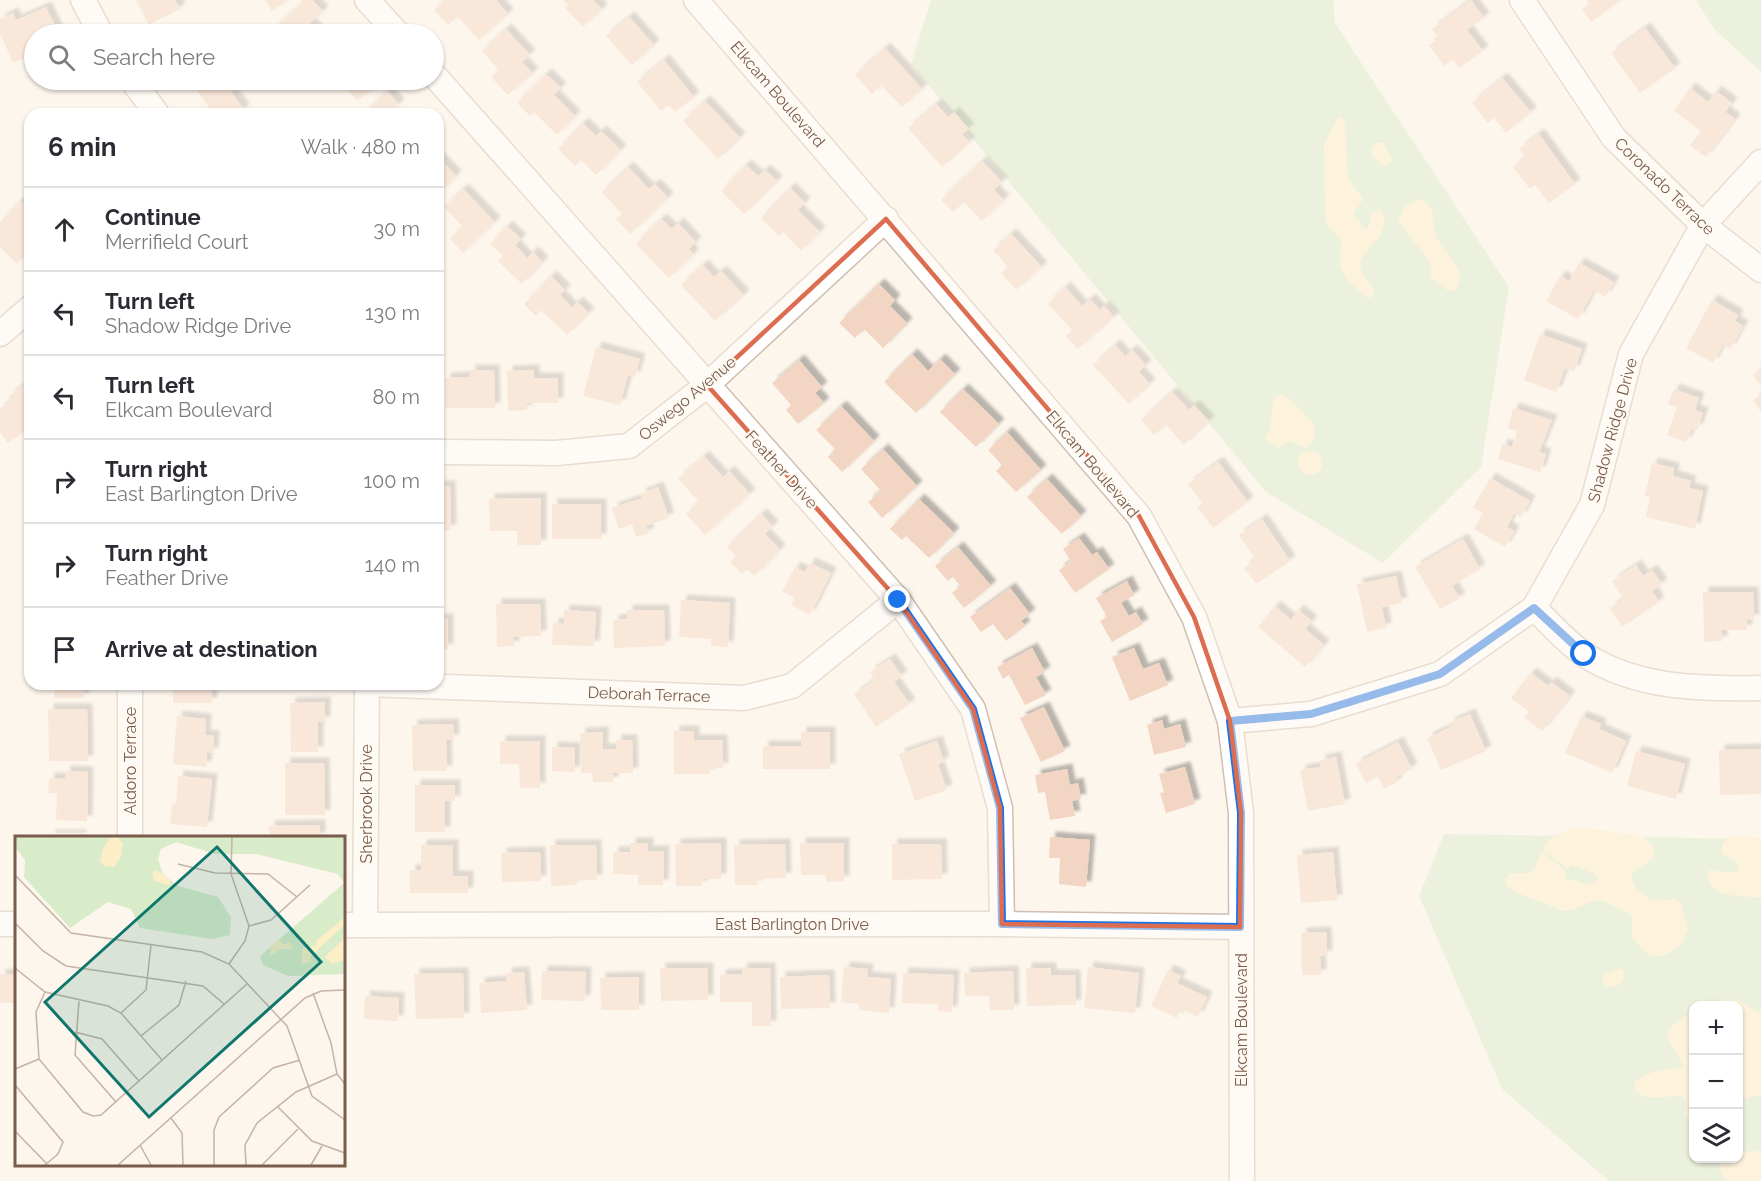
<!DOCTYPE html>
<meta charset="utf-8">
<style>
:root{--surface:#fff;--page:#f7f7f7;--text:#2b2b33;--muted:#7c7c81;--line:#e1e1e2}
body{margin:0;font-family:Raleway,sans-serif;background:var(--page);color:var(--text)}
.controls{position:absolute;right:18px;bottom:18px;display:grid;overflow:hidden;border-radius:12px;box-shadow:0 2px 4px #0004}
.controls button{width:54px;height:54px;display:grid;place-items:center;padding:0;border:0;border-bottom:2px solid var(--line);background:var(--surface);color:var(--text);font:30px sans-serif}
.stop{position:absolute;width:18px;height:18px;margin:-14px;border:4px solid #1a73e8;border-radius:50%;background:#fff}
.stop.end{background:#1a73e8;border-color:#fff;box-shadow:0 2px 6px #0008}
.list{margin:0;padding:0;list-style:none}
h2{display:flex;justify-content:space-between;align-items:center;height:78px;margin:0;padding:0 24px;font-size:26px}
h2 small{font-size:20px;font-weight:400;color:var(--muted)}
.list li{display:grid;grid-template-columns:39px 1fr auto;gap:18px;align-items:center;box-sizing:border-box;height:84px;padding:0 24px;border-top:2px solid var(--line)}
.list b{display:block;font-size:22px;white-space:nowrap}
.list p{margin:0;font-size:20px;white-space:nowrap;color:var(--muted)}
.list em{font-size:20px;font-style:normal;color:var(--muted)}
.icon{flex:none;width:33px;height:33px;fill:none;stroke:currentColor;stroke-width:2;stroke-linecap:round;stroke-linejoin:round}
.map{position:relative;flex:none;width:1761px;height:1181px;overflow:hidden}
.search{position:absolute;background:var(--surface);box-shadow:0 2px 4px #0004;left:24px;top:24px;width:420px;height:66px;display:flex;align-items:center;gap:15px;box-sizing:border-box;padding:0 21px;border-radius:33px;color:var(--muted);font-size:22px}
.panel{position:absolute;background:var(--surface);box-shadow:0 2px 4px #0004;left:24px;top:108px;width:420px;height:582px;border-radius:18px}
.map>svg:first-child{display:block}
</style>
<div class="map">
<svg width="1761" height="1181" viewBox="0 0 1761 1181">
<defs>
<filter id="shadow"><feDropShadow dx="5.5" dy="-5.5" stdDeviation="1.5" flood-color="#0004"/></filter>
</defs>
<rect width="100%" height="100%" fill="#fdf6ec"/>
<g fill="#d8ecc9" fill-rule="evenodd">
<path d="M931 0H1333L1335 23 1509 287 1481 467 1383 563 1266 492 911 64Z"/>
<path d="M1696 0H1761V72L1714 29Z"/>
<path d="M1444 834 1761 839V1181H1609L1502 1089 1419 896ZM1694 1006H1738V1158H1694Z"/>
</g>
<g fill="#fcefc7">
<path d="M1338 116 1345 120 1348 179 1363 199 1353 215 1366 230 1371 223V212L1380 209C1397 238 1356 247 1361 269 1362 277 1371 282 1374 289L1372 297 1367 298 1347 280 1340 266 1341 240 1327 224 1325 217 1324 145Z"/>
<path d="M1377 142 1384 143 1392 160 1388 165H1382L1371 154 1372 148Z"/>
<path d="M1419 199C1438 206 1431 221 1437 238 1445 257 1471 269 1455 291L1447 290 1431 277 1430 262 1398 221 1406 206Z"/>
<path d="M1280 394 1291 400 1315 426 1314 439 1306 448 1289 441 1280 448 1265 439 1270 430 1273 400Z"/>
<circle cx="1310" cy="463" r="12"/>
<path d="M1586 828 1642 836 1653 846 1654 858 1633 872 1631 877C1640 899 1653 904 1675 899L1681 903 1688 929C1682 947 1670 958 1650 956L1632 937V915L1603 901C1590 898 1577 911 1564 911L1515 892 1506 885 1505 879 1510 873H1528L1534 869 1542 851 1566 871 1565 880 1578 881 1583 884 1593 883 1598 879 1593 873 1572 865 1568 869 1543 850C1553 831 1566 829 1586 828Z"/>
<path d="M1731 835 1754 837 1761 840V898C1741 895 1704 899 1708 870L1730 873 1738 871 1739 867 1735 860 1722 854C1720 845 1724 841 1731 835Z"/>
<path d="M1621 968 1624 972C1624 983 1618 987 1607 987L1602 979 1604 974Z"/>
<path d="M1736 999 1761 1014V1094L1745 1099 1739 1097 1738 1006 1710 1005 1721 1000Z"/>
<path d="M1693 1011V1126L1685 1116 1686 1102 1681 1096C1665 1095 1643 1104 1634 1088L1636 1081C1657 1068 1660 1070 1682 1068V1063L1667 1037 1669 1028Z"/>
<path d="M1761 1151V1181H1726L1719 1169 1721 1161 1725 1159 1738 1158 1739 1152Z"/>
</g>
<g fill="#f3d5c3" filter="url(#shadow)">
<path d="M136 0H175L180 9 149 25Z"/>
<path d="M265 0H288L272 11Z"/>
<path d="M305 0H312L323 11 310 23 321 34H271L270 33Z"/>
<path d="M445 0H496L508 14 479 40 457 16 448 25 434 10Z"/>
<path d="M563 0H593L602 9 583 27 565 8 568 5Z"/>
<path d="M1471 0 1484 18 1467 30 1483 51 1459 68 1453 59 1444 66 1429 45 1439 38 1432 29Z"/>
<path d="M1587 0H1621L1591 22 1582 9 1590 4Z"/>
<path d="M46 7 59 34H34V54L13 63 0 33V19L13 13 16 20Z"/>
<path d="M629 17 654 45 632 65 606 36Z"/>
<path d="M1645 28 1675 68 1640 93 1611 53Z"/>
<path d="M506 29 530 55 522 62 533 73 508 95 491 77 499 70 482 51Z"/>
<path d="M885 48 922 89 902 107 881 85 872 94 855 75Z"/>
<path d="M664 60 694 97 675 112 669 105 661 111 637 82Z"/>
<path d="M546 74 561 88 554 95 575 116 557 135 534 112 530 116 517 103Z"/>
<path d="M1502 78 1531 112 1506 133 1494 118 1488 123 1472 103Z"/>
<path d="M212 80H230L236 87 231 92 244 109 238 114H209L206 109 209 107 197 91Z"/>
<path d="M337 80H380L358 101Z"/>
<path d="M1690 88 1708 102 1716 91 1732 103 1725 112 1735 119 1706 157 1690 146 1701 131 1674 111Z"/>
<path d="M387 91 399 104 389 114H364Z"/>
<path d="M705 101 740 138 718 159 683 121Z"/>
<path d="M936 104 948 117 954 112 969 129 962 134 970 142 942 167 908 128Z"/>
<path d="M583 123 596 136 601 131 621 150 596 175 581 160 575 166 558 149Z"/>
<path d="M1539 134 1575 184 1549 203 1535 185 1530 189 1513 167 1526 157 1519 149Z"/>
<path d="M438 157 456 176 438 194Z"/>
<path d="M982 161 1002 182 994 190 1004 200 982 221 964 202 953 212 941 200Z"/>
<path d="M746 165 758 176 765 170 777 181 744 214 721 191Z"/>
<path d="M628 167 649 189 655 184 668 198 630 234 616 219 622 214 602 192Z"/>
<path d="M790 188 805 203 798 210 820 232 801 251 783 232 779 236 761 218Z"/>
<path d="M463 189 495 222 463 253 450 239 462 226 444 207Z"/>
<path d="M21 201 30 210V242L25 247 29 252 17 264 0 247V222Z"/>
<path d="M661 219 672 229 678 223 696 242 689 249 694 254 669 278 636 244Z"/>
<path d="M507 226 521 239 515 245 527 258 533 252 543 262 522 284 498 261 503 256 490 244Z"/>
<path d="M1011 234 1042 267 1016 290 1001 273 1008 267 993 250Z"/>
<path d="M1579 263 1614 282 1605 297 1594 290 1578 319 1546 301 1560 276 1569 281Z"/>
<path d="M703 265 714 277 721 271 744 295 715 321 681 285Z"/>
<path d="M551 276 565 290 560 295 572 308 577 302 589 313 567 335 541 310 536 316 524 304Z"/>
<path d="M879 284 895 300 890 306 907 323 883 348 864 329 855 338 839 323Z"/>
<path d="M1065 287 1082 306 1090 299 1100 310 1104 306 1114 317 1078 349 1066 336 1072 330 1048 304Z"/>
<path d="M1712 300 1738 315 1735 321 1743 326 1730 349 1723 345 1713 363 1686 348Z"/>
<path d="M1540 334 1582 349 1574 371 1565 368 1556 392 1524 380Z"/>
<path d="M1115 345 1125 356 1132 350 1146 365 1139 372 1150 384 1129 404 1093 365Z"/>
<path d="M596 347 640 359 635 377 628 375 620 405 583 396Z"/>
<path d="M912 354 928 371 940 359 955 374 916 413 884 382Z"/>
<path d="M799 360 822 387 815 393 824 403 798 424 786 410 791 405 772 383Z"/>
<path d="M1761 369V386L1753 375Z"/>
<path d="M470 370H494L495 408H445V378L470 377Z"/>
<path d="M534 370V378H558V403H527V410L508 411 507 371Z"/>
<path d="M26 383 30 389V427L8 443 0 432V409L12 400 9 396Z"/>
<path d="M963 389 999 424 976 447 940 412Z"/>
<path d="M1674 389 1699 398 1695 410 1703 413 1697 430 1692 428 1686 442 1667 435 1677 407 1668 404Z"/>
<path d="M1172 392 1189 410 1194 405 1209 421 1184 445 1166 425 1154 435 1141 420Z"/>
<path d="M1761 394V412L1753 400Z"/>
<path d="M841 406 874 441 842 472 828 457 835 449 816 430Z"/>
<path d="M1513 408 1552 420 1539 452 1546 454 1540 472 1498 459 1502 444 1512 447 1517 431 1508 428Z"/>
<path d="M1007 432 1041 470 1016 492 996 471 1002 465 988 450Z"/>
<path d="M883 449 917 486 882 518 868 502 881 491 861 469Z"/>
<path d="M704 456 723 477 729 471 750 494 705 535 686 514 699 502 678 479Z"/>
<path d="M1218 462 1248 502 1213 528 1197 507 1202 503 1188 484Z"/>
<path d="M1652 463 1674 468 1673 476 1691 481 1689 488 1703 491 1695 529 1646 517 1650 497 1645 496Z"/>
<path d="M1490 478 1530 501 1521 517 1514 513 1507 527 1514 531 1505 547 1474 529 1483 513 1473 508Z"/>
<path d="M1047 479 1081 516 1062 534 1027 497Z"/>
<path d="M438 486H450L451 530 438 531Z"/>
<path d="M658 487 669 518 646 526 649 533 636 537 632 524 619 529 612 508 642 498 640 494Z"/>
<path d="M541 498V545H517V531H490L489 499Z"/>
<path d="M919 499 954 533 929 558 906 536 902 540 890 529Z"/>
<rect x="552" y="504" width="49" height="35"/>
<path d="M761 514 773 526 765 534 780 550 754 576 747 569 742 574 730 562 736 556 727 547Z"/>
<path d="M1262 519 1290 561 1256 584 1244 568 1256 560 1239 535Z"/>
<path d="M1079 538 1092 555 1097 552 1109 569 1075 593 1059 570 1071 561 1063 549Z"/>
<path d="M1463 539 1480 569 1452 586 1460 598 1440 609 1415 567Z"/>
<path d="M958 547 991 586 964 608 952 593 960 586 953 577 948 581 935 566Z"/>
<path d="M810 563 831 573 810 615 791 605 795 598 782 591 795 567 805 572Z"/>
<path d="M1636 565 1643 576 1652 570 1662 584 1652 591 1659 602 1622 627 1610 608 1624 599 1612 581Z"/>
<path d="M1396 576 1402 603 1382 607 1386 628 1367 632 1357 584Z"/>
<path d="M1127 581 1134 595 1121 603 1129 616 1136 612 1143 624 1112 642 1100 621 1107 617 1096 598Z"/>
<path d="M1010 588 1030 614 1021 621 1025 626 1006 641 993 624 981 632 970 617Z"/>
<path d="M1703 592H1753L1754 620H1747V630H1722V641L1704 642Z"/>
<path d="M681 600 730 603 728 647 711 646V639L679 637Z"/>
<path d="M496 604H540L541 636 514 637V646L497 647Z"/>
<path d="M1275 606 1291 620 1298 610 1312 621 1305 629 1324 645 1305 667 1258 627Z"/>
<path d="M564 610 596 612 594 646 552 645 553 623 564 624Z"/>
<path d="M627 610H664L665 646 614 648 613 620 628 619Z"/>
<path d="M438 619H448V649L438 650Z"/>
<path d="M1032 648 1045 672 1036 677 1046 695 1025 705 1009 675 1003 679 997 667Z"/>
<path d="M1134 648 1143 669 1159 663 1168 685 1130 701 1112 657Z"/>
<path d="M890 659 902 676 894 682 910 704 876 727 854 694 875 680 870 672Z"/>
<path d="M1531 673 1548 686 1551 682 1570 696 1542 731 1524 717 1529 712 1511 698Z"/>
<rect x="54" y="684" width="30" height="14"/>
<rect x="173" y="684" width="39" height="19"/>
<path d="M288 684H322V689L288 690Z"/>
<path d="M325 702V722H318V752H291L290 703Z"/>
<path d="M1044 707 1065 751 1041 762 1020 718Z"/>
<path d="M48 709H87L88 761H49Z"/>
<path d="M1470 714 1486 751 1441 770 1427 738 1451 727 1449 723Z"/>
<path d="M177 716 206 719 205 735 214 736 213 753H207L206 767 173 764Z"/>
<path d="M1581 716 1601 724 1599 729 1626 741 1612 773 1565 753Z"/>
<path d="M1162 720 1164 729 1180 724 1186 747 1154 755 1147 725Z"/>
<path d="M453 724 454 740H446L447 771H413L412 725Z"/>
<path d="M674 731H694V740H722L723 768H710V774H674Z"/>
<path d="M603 732V749H616V740H632L633 773H613V782H593L592 773H581L580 733Z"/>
<path d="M801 732H830V769H763V746H801Z"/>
<path d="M500 741H540V788H520L519 764H500Z"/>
<path d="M937 741 944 762 938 764 947 790 915 801 899 754Z"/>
<path d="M1398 742 1412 769 1395 778 1397 782 1384 789 1378 776 1366 783 1356 764Z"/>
<path d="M552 747 575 748V772L552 771Z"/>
<path d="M1761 749V794L1720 795 1719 750Z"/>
<path d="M1636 751 1685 764 1676 799 1627 786Z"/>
<path d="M1336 757 1345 804 1308 811 1300 770 1321 767 1320 760Z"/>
<path d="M285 763H324L325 815H285Z"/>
<path d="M1185 767 1195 804 1166 813 1160 793 1164 792 1159 774Z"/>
<path d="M1067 769 1070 785 1078 783 1081 799 1072 801 1075 816 1050 820 1045 792 1038 793 1035 775Z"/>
<path d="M65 771 88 772 87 821 56 820 57 793H48L49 778 65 779Z"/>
<path d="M178 776 212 779 207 827 170 824 172 803 176 804Z"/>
<path d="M415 785H455V801H445V832H415Z"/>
<path d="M320 825V838H270L269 826Z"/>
<rect x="50" y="835" width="31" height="3"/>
<path d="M1050 837 1090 840 1086 887 1059 884 1060 858H1049Z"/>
<path d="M630 843H648V851H664L663 885H638V875L613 874V852H630Z"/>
<path d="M721 843V879H702V886H676L675 844Z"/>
<path d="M800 843H844V881L826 882V875H801Z"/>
<path d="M785 844 786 878 757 879 758 885H735L734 845Z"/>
<path d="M892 844H941L942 879 892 880Z"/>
<path d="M421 845H453V876H468V893H410V870H421Z"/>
<path d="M550 845H596L597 880H577V885L551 886Z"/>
<path d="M540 852 541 881 502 882 501 853Z"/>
<path d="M1333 852 1337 900 1301 903 1297 855Z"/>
<path d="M1326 932 1327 956H1320L1321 975H1302L1301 933Z"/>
<path d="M844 967 868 969 867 977 891 979 889 1013 859 1010V1004L841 1002Z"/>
<path d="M1088 967 1139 973 1135 1013 1084 1008Z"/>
<path d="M660 968H708V1000L661 1001Z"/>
<path d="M742 968H770L771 1026H752V1002H720V975L742 974Z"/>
<path d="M1026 968H1051V975H1075L1076 1005 1027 1006Z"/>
<path d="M1168 970 1181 976 1177 983 1207 997 1198 1017 1181 1009 1177 1018 1151 1006Z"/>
<path d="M542 971 586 972 585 1001 541 1000Z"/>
<path d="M1013 971 1014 1010H990L989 996H965L964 973Z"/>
<path d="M524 972 527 1010 481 1013 479 983 507 981 506 973Z"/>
<path d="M463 973 464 1018 416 1019 414 974Z"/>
<path d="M903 973 954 975 952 1012 938 1011V1004L902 1003Z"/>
<path d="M0 974 16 975V1003H0Z"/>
<path d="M829 975 830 1008 781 1009 780 977Z"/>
<path d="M639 977V1010H601L600 978Z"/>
<path d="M365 996 399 998 398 1021 364 1019Z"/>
</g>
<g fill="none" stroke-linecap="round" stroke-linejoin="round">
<g stroke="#d1beb0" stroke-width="27">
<g id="minor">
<path d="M83 0 101 34"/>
<path d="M367 0 398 34"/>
<path d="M696 0 1139 516 1194 617 1230 721 1241 813 1242 1181"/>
<path d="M1522 0 1614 138 1703 225 1761 270"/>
<path d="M434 75 898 600 973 709 1000 808 1002 924"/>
<path d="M132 80 157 114"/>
<path d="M0 334 30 308"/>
<path d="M438 452 556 453 629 446 707 385 886 219"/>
<path d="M1534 608C1550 623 1567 643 1585 655 1638 689 1701 689 1761 688"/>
<path d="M367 684 744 698 792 686 898 600"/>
<path d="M1230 721 1311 714 1440 674 1534 608 1592 505 1631 354 1703 225 1761 162"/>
<path d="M130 838V684"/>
<path d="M0 924H16"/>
<path d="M344 925 1002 924 1240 927"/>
<path d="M365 925 367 684"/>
</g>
</g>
<use href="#minor" stroke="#fff" stroke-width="24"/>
</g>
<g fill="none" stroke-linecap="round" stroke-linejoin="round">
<path stroke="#1a73e8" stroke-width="8" d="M898 600 973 709 1000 808 1002 924 1240 927 1241 813 1230 721 1311 714 1440 674 1534 608 1584 654"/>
</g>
<path d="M0 0H1761V1181H0ZM886 219 1139 516 1194 617 1230 721 1241 813 1240 927 1002 924 1000 808 973 709 898 600 707 385Z" fill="#fdf6ec" fill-opacity=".55" fill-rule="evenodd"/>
<path fill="none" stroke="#dc6d51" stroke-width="4.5" stroke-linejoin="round" d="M886 219 1139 516 1194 617 1230 721 1241 813 1240 927 1002 924 1000 808 973 709 898 600 707 385Z"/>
<g text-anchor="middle" stroke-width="4.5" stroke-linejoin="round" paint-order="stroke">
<g font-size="16" fill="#7a5c4d" stroke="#fffaf3">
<text transform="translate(778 94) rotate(49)" y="6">Elkcam Boulevard</text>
<text transform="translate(1665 186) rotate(44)" y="6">Coronado Terrace</text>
<text transform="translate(687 398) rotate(-40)" y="6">Oswego Avenue</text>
<text transform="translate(1612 430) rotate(-75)" y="6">Shadow Ridge Drive</text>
<text transform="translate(1093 464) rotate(50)" y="6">Elkcam Boulevard</text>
<text transform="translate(782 469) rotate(48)" y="6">Feather Drive</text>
<text transform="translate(649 694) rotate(2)" y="6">Deborah Terrace</text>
<text transform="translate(130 761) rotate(-90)" y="6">Aldoro Terrace</text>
<text transform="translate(366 804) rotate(-90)" y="6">Sherbrook Drive</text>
<text x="792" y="930">East Barlington Drive</text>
<text transform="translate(1241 1020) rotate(-90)" y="6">Elkcam Boulevard</text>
</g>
</g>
<g transform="translate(15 836)">
<rect width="330" height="330" fill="#fdf6ec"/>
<path d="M0 1H330V138L273 140 248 129 245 120 329 47 323 38 241 18H200L161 6 146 13 143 23 148 38 163 50 203 61 216 81 215 99 197 103 125 92 116 73 93 66 55 92 9 41 10 24 0 11Z" fill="#d8ecc9"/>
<path d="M102 1 108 7 106 20 99 31 89 30 85 25 88 13 95 1ZM142 34 155 44 156 50 139 45 137 37ZM330 81 329 89 295 121 296 126 286 128 288 111 301 110 302 104ZM330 102V124L317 128 310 121 301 129ZM264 103 268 108 276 107 277 113H266L255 120 256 109Z" fill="#fcefc7"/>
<path fill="none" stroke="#c5b3a7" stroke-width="1.5" d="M163 28 200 37 253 38 282 61M0 39 56 97 187 116 214 128 272 190 297 260 330 284M0 87 28 115 51 130 188 150 209 168M234 90 256 84 295 49M214 128 230 105 234 90 216 38 217 1M0 132 30 156 93 170 106 177 147 224M30 156 21 176 24 223 68 276 78 280 86 279 233 147M298 157 316 207 322 238 330 248M64 165 60 219 101 266M106 177 131 154 136 109M60 196 87 203 124 245M126 200 164 169 171 145M0 233 24 223M0 249 48 306 43 318 30 329M262 270 297 305 330 317M156 282 167 297 168 329M0 295 32 328M125 309 136 329M103 329 290 162 306 155 330 154M199 329V294L204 281 258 232 285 224M231 329 230 309 242 287 281 256 322 238M247 329 283 293M296 329 307 310"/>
<path fill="#0f766e" fill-opacity="0.15" stroke="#0f766e" stroke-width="3" d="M202 11 306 126 134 281 30 166Z"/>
<rect width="330" height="330" fill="none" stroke="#7a5c4d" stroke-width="3"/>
</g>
</svg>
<div class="controls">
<button>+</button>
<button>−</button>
<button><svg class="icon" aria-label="layers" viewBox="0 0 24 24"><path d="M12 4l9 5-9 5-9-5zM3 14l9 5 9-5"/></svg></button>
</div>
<div class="stop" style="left:1584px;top:654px"></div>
<div class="stop end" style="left:898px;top:600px"></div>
<div class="search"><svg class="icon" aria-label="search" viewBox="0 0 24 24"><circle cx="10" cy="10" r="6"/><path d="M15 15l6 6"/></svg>Search here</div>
<section class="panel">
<h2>6 min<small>Walk · 480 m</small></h2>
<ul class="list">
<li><svg class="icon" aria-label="ahead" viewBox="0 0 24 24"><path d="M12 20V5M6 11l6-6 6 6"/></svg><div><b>Continue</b><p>Merrifield Court</p></div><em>30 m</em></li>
<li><svg class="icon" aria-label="left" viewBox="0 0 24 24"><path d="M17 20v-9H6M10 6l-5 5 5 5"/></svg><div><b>Turn left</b><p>Shadow Ridge Drive</p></div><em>130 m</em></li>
<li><svg class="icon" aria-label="left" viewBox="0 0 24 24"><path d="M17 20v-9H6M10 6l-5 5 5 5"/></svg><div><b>Turn left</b><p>Elkcam Boulevard</p></div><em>80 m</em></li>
<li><svg class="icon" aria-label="right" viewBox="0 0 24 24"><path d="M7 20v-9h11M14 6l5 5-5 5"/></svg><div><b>Turn right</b><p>East Barlington Drive</p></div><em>100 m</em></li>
<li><svg class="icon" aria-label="right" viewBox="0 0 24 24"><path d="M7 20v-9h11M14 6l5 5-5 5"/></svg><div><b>Turn right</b><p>Feather Drive</p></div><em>140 m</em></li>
<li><svg class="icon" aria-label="arrive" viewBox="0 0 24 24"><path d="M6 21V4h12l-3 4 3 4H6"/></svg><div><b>Arrive at destination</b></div></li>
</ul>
</section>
</div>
